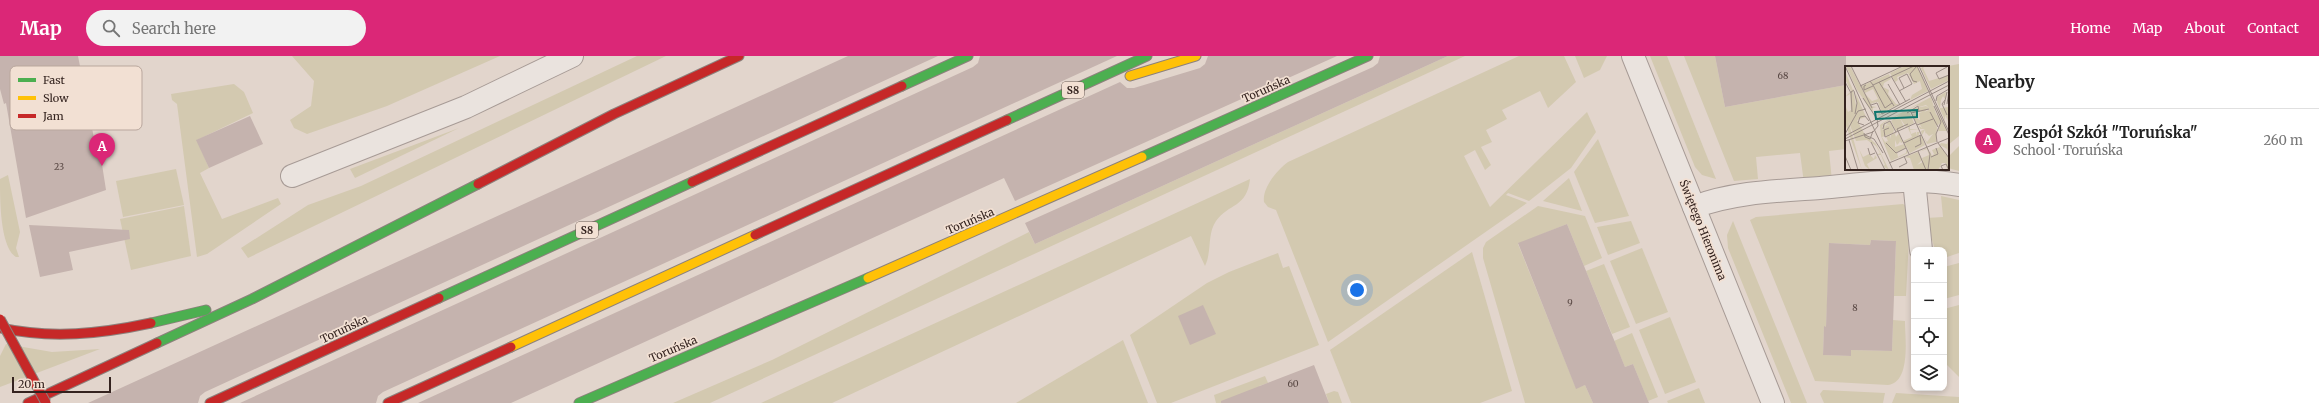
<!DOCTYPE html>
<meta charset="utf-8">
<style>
:root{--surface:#fff;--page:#f2f2f2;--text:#222;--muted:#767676;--line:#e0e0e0;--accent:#db2777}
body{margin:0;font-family:Merriweather,serif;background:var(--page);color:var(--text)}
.controls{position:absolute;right:12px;bottom:12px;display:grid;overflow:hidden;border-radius:8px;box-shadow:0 2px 6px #0003}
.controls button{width:36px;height:36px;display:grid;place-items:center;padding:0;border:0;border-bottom:1px solid var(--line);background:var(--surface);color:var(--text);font:20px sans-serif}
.scale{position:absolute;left:12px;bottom:10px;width:99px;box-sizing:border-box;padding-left:4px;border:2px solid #34231f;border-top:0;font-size:11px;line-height:14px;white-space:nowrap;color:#34231f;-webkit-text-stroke:3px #f2e0d3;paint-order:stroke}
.you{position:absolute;left:1357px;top:234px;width:14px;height:14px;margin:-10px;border:3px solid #fff;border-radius:50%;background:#1a73e8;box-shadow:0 0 0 6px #1a73e833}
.badge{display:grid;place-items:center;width:26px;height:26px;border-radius:50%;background:var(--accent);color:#fff;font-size:13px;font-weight:700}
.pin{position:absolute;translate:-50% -33px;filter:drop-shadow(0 1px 2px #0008)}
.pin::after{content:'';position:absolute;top:21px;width:14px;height:12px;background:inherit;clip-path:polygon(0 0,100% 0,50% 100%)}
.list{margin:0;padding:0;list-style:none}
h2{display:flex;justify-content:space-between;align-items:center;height:52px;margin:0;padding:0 16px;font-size:17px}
h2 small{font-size:13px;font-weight:400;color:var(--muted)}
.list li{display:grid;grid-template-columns:26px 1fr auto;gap:12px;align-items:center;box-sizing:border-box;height:64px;padding:0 16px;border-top:1px solid var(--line)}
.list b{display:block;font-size:15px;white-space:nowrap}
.list p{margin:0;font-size:13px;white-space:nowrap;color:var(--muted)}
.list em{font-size:13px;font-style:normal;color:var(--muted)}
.icon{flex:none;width:22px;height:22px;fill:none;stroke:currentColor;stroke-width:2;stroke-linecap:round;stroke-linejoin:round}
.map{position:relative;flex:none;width:1959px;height:347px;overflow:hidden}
header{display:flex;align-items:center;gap:24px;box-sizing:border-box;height:56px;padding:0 20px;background:var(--accent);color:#fff}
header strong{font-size:19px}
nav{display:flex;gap:22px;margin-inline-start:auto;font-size:14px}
.search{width:280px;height:36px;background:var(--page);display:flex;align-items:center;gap:10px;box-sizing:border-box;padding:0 14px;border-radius:22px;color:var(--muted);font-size:15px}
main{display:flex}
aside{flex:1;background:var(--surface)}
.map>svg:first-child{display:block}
</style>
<header>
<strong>Map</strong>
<div class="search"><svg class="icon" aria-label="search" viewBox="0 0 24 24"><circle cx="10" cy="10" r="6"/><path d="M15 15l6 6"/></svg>Search here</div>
<nav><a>Home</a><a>Map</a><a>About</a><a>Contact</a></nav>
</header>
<main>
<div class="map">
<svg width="1959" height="347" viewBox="0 0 1959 347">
<rect width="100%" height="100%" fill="#e2d5cc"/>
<g fill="#d3c9b0">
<path d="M292 0H500L387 50 307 78 294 72 290 64 311 50 314 25Z"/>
<path d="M637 0H666L248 202 241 192 308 149 361 130Z"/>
<path d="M1448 0H1465L710 347H673L772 304 1029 176 1035 188Z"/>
<path d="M1519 0H1564L1576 26 1548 52 1540 35 1502 54 1507 63 1486 74 1492 86 1481 91 1491 109 1485 114 1475 94 1464 100 1490 151 1587 56 1596 76 1571 112 1529 145 1508 137 1506 139 1527 147 1328 286 1276 154 1268 151 1264 146C1262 132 1277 114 1288 106Z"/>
<path d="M1575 0H1607L1600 14 1584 22Z"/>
<path d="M1650 0H1667L1716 123 1702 119 1695 111Z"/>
<path d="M1684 0H1715L1725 51 1846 29V93L1829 95 1832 125 1804 127 1800 97 1756 101 1758 123 1734 125Z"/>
<path d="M1959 8V80L1948 89V11H1943Z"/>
<path d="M234 28 244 36 253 57 197 84 209 112 200 117 222 163 278 142 281 148 207 198 197 201 177 48 172 44 171 38Z"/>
<path d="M459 72 355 122 350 113Z"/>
<path d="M1598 83 1629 160 1595 167 1574 116Z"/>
<path d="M1959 90V115L1948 112 1949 100Z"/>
<path d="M176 113 184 149 123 161 116 125Z"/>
<path d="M8 119 20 176 16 192 19 201H16C0 191 0 144 0 123Z"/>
<path d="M1569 122 1582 155 1543 145Z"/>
<path d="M1250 123C1247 152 1229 147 1216 165 1207 178 1212 196 1205 210L1191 180 832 347H761Z"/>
<path d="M1941 140 1959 144V197L1944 202V194H1935L1926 162 1943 161Z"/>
<path d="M1903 148 1909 152 1910 164 1906 240H1894L1896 185 1871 184 1870 189 1830 187 1826 271H1824L1823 299 1851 300V294L1892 295 1893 264 1905 265C1905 283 1911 326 1888 329L1815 325 1750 164 1756 161Z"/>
<path d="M184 150 191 200 131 214 120 163Z"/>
<path d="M1538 150 1585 160 1602 202 1584 210 1567 168 1518 188 1576 332 1585 329 1593 347H1525L1483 202V192L1486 186Z"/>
<path d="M1631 165 1640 187 1608 199 1597 171Z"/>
<path d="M1733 165 1807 347H1791L1728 192 1727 179Z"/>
<path d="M1642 192 1668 256 1636 268 1610 205Z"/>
<path d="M1472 196 1512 335 1480 347H1351L1330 294Z"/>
<path d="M1278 197 1283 212 1289 210 1319 289 1171 347H1157L1130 279 1207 227 1229 216Z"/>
<path d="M1959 207V239L1944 243V211Z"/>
<path d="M1604 208 1630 271 1612 278 1586 215Z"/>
<path d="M1959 249V321L1944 306V253Z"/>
<path d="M1670 261 1696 326 1665 338 1639 274Z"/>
<path d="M1632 277 1658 341 1648 345 1633 308 1625 311 1614 285Z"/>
<path d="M1123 284 1148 347H1016Z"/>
<path d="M6 288 52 296 100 293 0 331V300Z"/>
<path d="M1265 320 1268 327 1259 330 1266 347H1216L1214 339Z"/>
<path d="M1699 332 1705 347H1668L1667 345Z"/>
<path d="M1823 334 1885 337 1883 347H1824L1820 338Z"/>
<path d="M1334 335 1338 336 1342 347H1329L1326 338Z"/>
<path d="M1896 337 1959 341V347H1892Z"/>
</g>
<g fill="#c5b3ae">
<path d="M0 0H78L98 103 101 102 106 134 26 162 6 47 4 48 0 33Z"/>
<path d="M848 0H938L205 336 200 340 198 347H88Z"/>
<path d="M980 0H1117L383 336 378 340 376 347H240L973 11 978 7Z"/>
<path d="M1208 0H1337L1015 145 1004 122 511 347H418L1120 26 1127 32H1134L1200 12 1205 8Z"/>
<path d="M1380 0H1448L1035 188 1025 167 1373 11 1378 7Z"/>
<path d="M1715 0H1846V29L1725 51Z"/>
<path d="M250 60 263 88 209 112 196 84Z"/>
<path d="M1567 168 1625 311 1633 308 1649 347H1593L1585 329 1576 333 1518 187Z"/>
<path d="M29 169 129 174 130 183 69 196 73 214 40 221Z"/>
<path d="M1871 184 1896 185 1892 295 1851 294V300L1823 299 1824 270 1826 271 1829 187 1870 189Z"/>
<path d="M1203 249 1216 278 1190 289 1178 260Z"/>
<path d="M1314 309 1329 347H1221V345Z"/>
</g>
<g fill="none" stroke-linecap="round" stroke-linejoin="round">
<g stroke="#a79b96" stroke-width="24">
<g id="street">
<path d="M1633 0 1773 347"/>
<path d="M292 120 466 51 572 0"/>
<path d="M1914 124 1921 194"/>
<path d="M1694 151C1734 136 1777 135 1820 132 1866 128 1913 120 1959 129"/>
</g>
</g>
<g stroke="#8c817c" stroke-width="11">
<g id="fast">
<path d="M902 30 968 0"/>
<path d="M1007 64 1147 0"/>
<path d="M1142 101 1368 0"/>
<path d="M439 242 692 126"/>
<path d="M151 267 206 254"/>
<path d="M157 287 252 243 478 128"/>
<path d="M579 347 868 222"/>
</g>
</g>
<g stroke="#8c817c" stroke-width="11">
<g id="slow">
<path d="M1130 20 1196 0"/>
<path d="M868 222 1142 101"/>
<path d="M511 291 755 179"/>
</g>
</g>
<g stroke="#8c817c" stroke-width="11">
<g id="jam">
<path d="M692 126 902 30"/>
<path d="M478 128 614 58 739 0"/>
<path d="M755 179 1007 64"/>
<path d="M0 272C52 283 100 278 151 267"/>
<path d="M28 347 157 287"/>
<path d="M210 347 439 242"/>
<path d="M388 347 511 291"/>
</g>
</g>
<use href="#street" stroke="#eae3de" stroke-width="22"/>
<use href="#fast" stroke="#4caf50" stroke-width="9"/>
<use href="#slow" stroke="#ffc107" stroke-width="9"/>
<use href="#jam" stroke="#c62828" stroke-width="9"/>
<g stroke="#8c817c" stroke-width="11" stroke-linecap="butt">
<path id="jam-bridge" d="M0 263 46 347"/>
</g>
<use href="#jam-bridge" stroke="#c62828" stroke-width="9"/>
</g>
<g text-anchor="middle" stroke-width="3.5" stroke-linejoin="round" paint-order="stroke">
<g font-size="9" fill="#584743">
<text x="1783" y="23">68</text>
<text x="59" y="114">23</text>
<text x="1570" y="250">9</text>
<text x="1855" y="255">8</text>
<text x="1293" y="331">60</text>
</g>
<g fill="#f2e0d3" stroke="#6d5c55" stroke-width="1">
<rect x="1062" y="26" width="22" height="16" rx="3"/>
<rect x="576" y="166" width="22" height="16" rx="3"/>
</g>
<g font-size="10" font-weight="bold" fill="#34231f">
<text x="1073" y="38">S8</text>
<text x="587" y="178">S8</text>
</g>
<g font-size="11" fill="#34231f" stroke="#f2e0d3">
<text transform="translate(1266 33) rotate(-24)" y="4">Toruńska</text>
<text transform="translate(970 165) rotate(-23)" y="4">Toruńska</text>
<text transform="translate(1703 174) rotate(68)" y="4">Świętego Hieronima</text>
<text transform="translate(344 273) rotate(-25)" y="4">Toruńska</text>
<text transform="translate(673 293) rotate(-23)" y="4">Toruńska</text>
</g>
</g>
<g transform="translate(1845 10)">
<rect width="104" height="104" fill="#e2d5cc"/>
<path d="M1 0H5L19 27 27 35 33 33 28 23 20 27 23 31 20 27 16 20 44 8 46 13 39 17 38 21 44 24 43 28 51 38H54L37 47 33 36 28 37 26 38V40L32 41 28 42V47L12 24ZM60 0H72L83 25 33 50 34 46 36 49 65 34 67 29 77 23 75 15 69 18 63 7 52 11 53 14 50 16 45 7ZM80 0 78 2 84 15 104 9V14L86 23 76 2ZM0 5 8 24 12 44 11 28 21 51 12 54 19 67 31 78 44 104 38 100 40 99 36 89H32L35 87 31 80 22 74 11 75 3 54 17 104 0 57V39L3 46 6 44 5 28 0 31 6 25 0 13ZM101 26 100 33 98 30 96 34 95 42 104 41V57L100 49V55L92 36V31ZM86 31 91 48 96 54 90 39 102 65H93L96 56 92 60 90 58 92 61 91 76 82 78 78 70 82 76 88 68 84 70 80 66 81 72 80 64 77 69 76 65 80 63H75L73 59 77 62 74 57 78 55 72 58 67 48 72 47 73 53 75 54 74 47 77 46H67L65 43 81 40 84 42 79 46 84 44V42L81 39 74 41 73 39 64 43 62 47 64 45 69 57 61 61 55 52 59 61 51 65 46 55 56 48 39 57 37 61V65L38 60 40 58 41 62V59L45 60 41 58 45 55 49 64 48 67 37 71 40 76 43 75 41 71 45 69 46 73V69L52 66 50 68 51 71 54 67 58 76 56 77 54 72 55 75 54 77 52 79 50 74V81L59 78 61 82 52 86 53 91 61 87V84L63 87 46 95 36 70 35 59 39 56ZM65 60V63L74 64H65L66 68 71 66 72 70V66H75L73 70 76 69 80 79 65 87 58 75 67 71 63 62ZM104 73V88L102 83 95 79 104 92V104L102 103 101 97H97L93 104H84L85 85 87 90 89 88 87 84 95 81 94 80 96 77 102 78ZM82 82 86 91 83 103 69 104 65 92 60 91 73 86 77 94 72 99 78 96 77 92 84 89 83 86 76 89 83 86 82 83 74 86ZM14 83 18 91 24 88 29 93 30 89 32 92 22 98 25 104 20 100Z" fill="#d3c9b0"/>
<path fill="none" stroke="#9c8e87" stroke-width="1" d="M0 0 48 104M6 0 27 42M72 0 104 69M74 0 104 66M102 1 91 7 94 13 104 9M46 10 61 36M25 15 28 19 69 0M0 16 6 27M34 16 49 40M72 16 68 15 65 8 72 0M43 18 55 39M21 19 19 20V24L28 20M28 19 40 42 47 37M15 20 58 0M9 25 12 37 10 48M54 25 67 18 62 8 54 12 59 22M100 34 97 38 102 49M91 35 92 30 104 23M102 38 104 25M26 39 32 37 37 48 65 33M99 39 102 26M89 40 96 56 91 68 92 76M65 44 85 88 83 104M7 46 6 26 9 24M85 46 93 61M62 47 73 40 74 46M66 47 84 43M63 58 52 63 64 88M19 59 13 57 15 51 20 50 24 55M72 59 88 53M44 62 39 64 40 71 71 57M38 63 39 58 45 55 51 66M19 67 20 71 25 73 28 65M0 68 13 45 21 43M20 69 29 73 38 87M0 70 104 15M0 73 104 19M4 74 13 104M0 75 28 66 33 60 32 53 18 32M26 76 40 104M41 77 51 87 61 82M59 77 76 69M93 77 104 92M70 81 76 78 75 69M23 82 25 89 30 87M73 85 81 104M0 90 6 104M86 91 93 88 91 82M44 97 104 72M54 101 62 97 59 90M98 104 96 100 101 98 104 104"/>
<path fill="#0f766e" fill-opacity="0.15" stroke="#0f766e" stroke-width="2" d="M72 44V51L31 53 30 46Z"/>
<rect width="104" height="104" fill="none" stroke="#34231f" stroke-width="2"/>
</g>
<rect x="10" y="10" width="132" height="64" rx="6" fill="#f2e0d3" stroke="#b9a79d" stroke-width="1"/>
<rect x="18" y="22" width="18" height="4" fill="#4caf50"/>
<rect x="18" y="40" width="18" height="4" fill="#ffc107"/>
<rect x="18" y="58" width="18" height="4" fill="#c62828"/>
<g font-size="11" fill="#34231f">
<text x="43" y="28">Fast</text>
<text x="43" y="46">Slow</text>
<text x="43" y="64">Jam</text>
</g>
</svg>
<div class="controls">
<button>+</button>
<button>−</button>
<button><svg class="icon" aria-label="locate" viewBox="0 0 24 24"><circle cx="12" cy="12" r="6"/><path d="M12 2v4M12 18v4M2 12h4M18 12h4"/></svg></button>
<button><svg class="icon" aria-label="layers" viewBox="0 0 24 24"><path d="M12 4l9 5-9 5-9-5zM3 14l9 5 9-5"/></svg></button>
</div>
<div class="scale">20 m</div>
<div class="you"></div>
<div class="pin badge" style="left:102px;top:110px">A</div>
</div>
<aside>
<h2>Nearby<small></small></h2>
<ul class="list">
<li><span class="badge">A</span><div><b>Zespół Szkół &quot;Toruńska&quot;</b><p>School · Toruńska</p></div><em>260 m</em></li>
</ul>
</aside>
</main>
